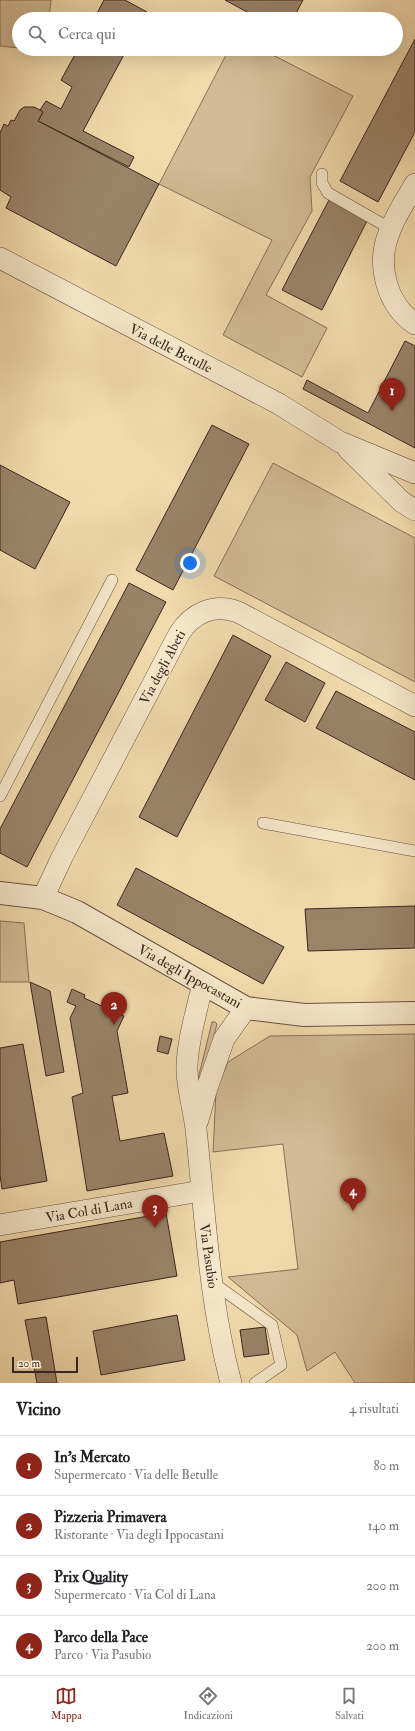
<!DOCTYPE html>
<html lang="it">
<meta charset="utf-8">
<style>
:root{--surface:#fff;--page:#f6f6f6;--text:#202124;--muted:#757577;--line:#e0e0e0;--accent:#8f2418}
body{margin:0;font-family:"IM FELL Double Pica",serif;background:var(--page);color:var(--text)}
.scale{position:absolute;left:12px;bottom:10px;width:66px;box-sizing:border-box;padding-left:4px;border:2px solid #3a261e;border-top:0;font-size:11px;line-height:14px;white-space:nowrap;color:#3a261e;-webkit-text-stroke:3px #f6e8ca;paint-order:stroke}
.you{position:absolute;left:190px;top:563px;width:14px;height:14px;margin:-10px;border:3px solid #fff;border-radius:50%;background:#1a73e8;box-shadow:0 0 0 6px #1a73e833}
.badge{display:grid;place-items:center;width:26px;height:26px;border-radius:50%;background:var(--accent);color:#fff;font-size:13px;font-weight:700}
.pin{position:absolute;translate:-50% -33px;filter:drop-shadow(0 1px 2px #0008)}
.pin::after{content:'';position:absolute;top:21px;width:14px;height:12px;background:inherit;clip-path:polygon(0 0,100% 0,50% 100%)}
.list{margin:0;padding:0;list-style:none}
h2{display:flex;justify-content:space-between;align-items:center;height:52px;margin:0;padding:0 16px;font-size:17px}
h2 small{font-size:13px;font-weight:400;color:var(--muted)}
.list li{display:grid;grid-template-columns:26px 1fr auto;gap:12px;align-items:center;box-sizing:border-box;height:60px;padding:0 16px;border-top:1px solid var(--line)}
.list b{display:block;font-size:15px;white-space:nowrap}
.list p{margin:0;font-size:13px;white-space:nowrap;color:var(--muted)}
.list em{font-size:13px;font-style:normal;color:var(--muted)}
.icon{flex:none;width:22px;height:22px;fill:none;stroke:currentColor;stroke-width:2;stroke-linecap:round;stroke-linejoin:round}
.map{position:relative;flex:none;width:415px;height:1383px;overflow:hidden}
.search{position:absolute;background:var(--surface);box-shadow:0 4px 16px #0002;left:12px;right:12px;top:12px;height:44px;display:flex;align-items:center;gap:10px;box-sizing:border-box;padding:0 14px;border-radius:22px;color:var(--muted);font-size:15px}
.sheet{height:292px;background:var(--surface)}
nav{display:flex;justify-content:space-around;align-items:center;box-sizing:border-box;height:56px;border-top:1px solid var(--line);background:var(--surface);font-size:11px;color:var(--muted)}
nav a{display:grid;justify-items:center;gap:2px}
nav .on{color:var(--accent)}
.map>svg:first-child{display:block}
</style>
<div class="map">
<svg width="415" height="1383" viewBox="0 0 415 1383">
<rect width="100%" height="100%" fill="#f1dbad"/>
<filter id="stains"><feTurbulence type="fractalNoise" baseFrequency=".005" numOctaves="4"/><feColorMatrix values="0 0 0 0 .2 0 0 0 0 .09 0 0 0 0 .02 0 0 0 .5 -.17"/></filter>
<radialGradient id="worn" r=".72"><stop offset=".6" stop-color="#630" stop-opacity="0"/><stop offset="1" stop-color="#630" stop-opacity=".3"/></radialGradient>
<g fill="#d2bc95" stroke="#86715a">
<path d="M0 0H51L49 19H19V48L0 46Z"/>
<path d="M231 49H261L353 96 310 177 312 211 266 295 327 328 302 377 223 335 272 240 159 184 226 55Z"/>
<path d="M273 463 415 538V682L214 576Z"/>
<path d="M0 921 24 923 29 982H0Z"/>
<path d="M212 1022H215L217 1024 202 1080 198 1079Z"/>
<path d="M415 1034V1383H355L335 1352 307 1371 297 1335 228 1277 298 1269 283 1144 213 1152 216 1091 228 1062 270 1036Z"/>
</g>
<g fill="#998468" stroke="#3a261e">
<path d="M104 0H125L147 12 143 19H94Z"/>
<path d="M225 0H303L293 19H260Z"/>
<path d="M415 39V132L378 202 340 181Z"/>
<path d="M78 49H127L83 131 134 157 129 167 38 121 43 112 40 110 46 101 61 109 72 87 61 80Z"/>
<path d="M24 107H34L40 110 43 112 38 121 159 184 116 266 6 208 11 197 0 190V133L4 124 8 126 11 120 14 121 20 110Z"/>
<path d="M329 200 368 219 322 310 282 290Z"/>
<path d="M405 341 415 346V448L303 389 307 380 368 413Z"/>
<path d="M212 425 249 444 173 590 136 570Z"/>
<path d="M0 465 70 502 35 569 0 550Z"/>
<path d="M129 583 166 602 27 867 0 853V829Z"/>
<path d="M233 635 271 656 177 837 139 817Z"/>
<path d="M286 662 325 683 305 722 265 700Z"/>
<path d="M336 691 415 732V780L316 728Z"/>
<path d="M136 868 284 947 263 984 117 905Z"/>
<path d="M415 906V948L308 951 305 909Z"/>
<path d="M30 982 50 991 64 1072 46 1076Z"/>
<path d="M72 989 85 995 84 998 124 1016 117 1031 128 1093 112 1096 120 1141 164 1133 173 1176 87 1191 72 1097 83 1093 70 1018 76 1006 67 1002Z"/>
<path d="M160 1036 172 1039 168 1054 157 1051Z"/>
<path d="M23 1044 47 1181 2 1189 0 1175V1048Z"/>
<path d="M166 1213 177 1276 18 1304 14 1280 0 1283V1242Z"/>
<path d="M177 1315 185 1360 101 1375 93 1331Z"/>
<path d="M46 1317 57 1383H37L25 1320Z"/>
<path d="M265 1327 269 1354 244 1357 240 1330Z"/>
</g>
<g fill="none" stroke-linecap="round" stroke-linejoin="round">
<g stroke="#685342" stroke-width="12">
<g id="service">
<path d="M322 174V183L328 193 391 229"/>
<path d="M0 796 112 580"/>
<path d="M263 823 415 851"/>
<path d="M213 1283 272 1325 281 1365 255 1383"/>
</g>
</g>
<g stroke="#685342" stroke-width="22">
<g id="minor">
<path d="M415 184C406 200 395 216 389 233 376 265 387 305 415 324"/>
<path d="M0 258 279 404 340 442 415 473"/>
<path d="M348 449 402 502 415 510"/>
<path d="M43 898 62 857 179 634C192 613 214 603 238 612L415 706"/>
<path d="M203 983C197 1010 188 1038 187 1066 186 1084 194 1110 196 1129 205 1213 209 1300 231 1383"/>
<path d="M198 1120 206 1091 224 1039 246 1008"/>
<path d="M0 1225 201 1191"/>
</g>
</g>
<g stroke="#685342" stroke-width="24">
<path id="tertiary" d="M0 893 43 898 77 912 246 1008 304 1015 415 1013"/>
</g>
<use href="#service" stroke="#f6e8ca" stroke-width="11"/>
<use href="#minor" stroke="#f6e8ca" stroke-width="21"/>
<use href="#tertiary" stroke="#f6e8ca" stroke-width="22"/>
</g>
<g text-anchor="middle" stroke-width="3" stroke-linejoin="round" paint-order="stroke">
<g font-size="14" fill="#3a261e" stroke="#f6e8ca">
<text transform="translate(171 348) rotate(27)" y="5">Via delle Betulle</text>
<text transform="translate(162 667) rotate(-62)" y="5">Via degli Abeti</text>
<text transform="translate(190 976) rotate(29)" y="5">Via degli Ippocastani</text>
<text transform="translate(89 1210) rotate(-10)" y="5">Via Col di Lana</text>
<text transform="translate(209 1256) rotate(82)" y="5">Via Pasubio</text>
</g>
</g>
<rect width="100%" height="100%" filter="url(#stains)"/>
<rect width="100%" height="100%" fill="url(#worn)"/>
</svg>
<div class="scale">20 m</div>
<div class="you"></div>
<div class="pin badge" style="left:392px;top:411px">1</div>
<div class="pin badge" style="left:114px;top:1025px">2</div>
<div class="pin badge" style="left:155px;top:1228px">3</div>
<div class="pin badge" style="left:353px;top:1211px">4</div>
<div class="search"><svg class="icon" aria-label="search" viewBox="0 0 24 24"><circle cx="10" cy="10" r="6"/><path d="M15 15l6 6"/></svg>Cerca qui</div>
</div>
<section class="sheet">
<h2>Vicino<small>4 risultati</small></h2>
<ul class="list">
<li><span class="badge">1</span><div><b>In's Mercato</b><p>Supermercato · Via delle Betulle</p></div><em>80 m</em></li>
<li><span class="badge">2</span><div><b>Pizzeria Primavera</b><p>Ristorante · Via degli Ippocastani</p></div><em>140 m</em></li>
<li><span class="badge">3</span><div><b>Prix Quality</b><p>Supermercato · Via Col di Lana</p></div><em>200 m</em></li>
<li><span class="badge">4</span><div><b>Parco della Pace</b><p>Parco · Via Pasubio</p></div><em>200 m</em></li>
</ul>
</section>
<nav>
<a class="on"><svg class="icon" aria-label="map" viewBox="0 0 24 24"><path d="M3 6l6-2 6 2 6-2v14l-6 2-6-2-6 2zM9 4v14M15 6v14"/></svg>Mappa</a>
<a><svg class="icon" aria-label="directions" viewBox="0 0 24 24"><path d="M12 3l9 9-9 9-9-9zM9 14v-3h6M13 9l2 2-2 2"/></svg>Indicazioni</a>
<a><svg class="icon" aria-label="saved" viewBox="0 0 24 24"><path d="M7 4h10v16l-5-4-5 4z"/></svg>Salvati</a>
</nav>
